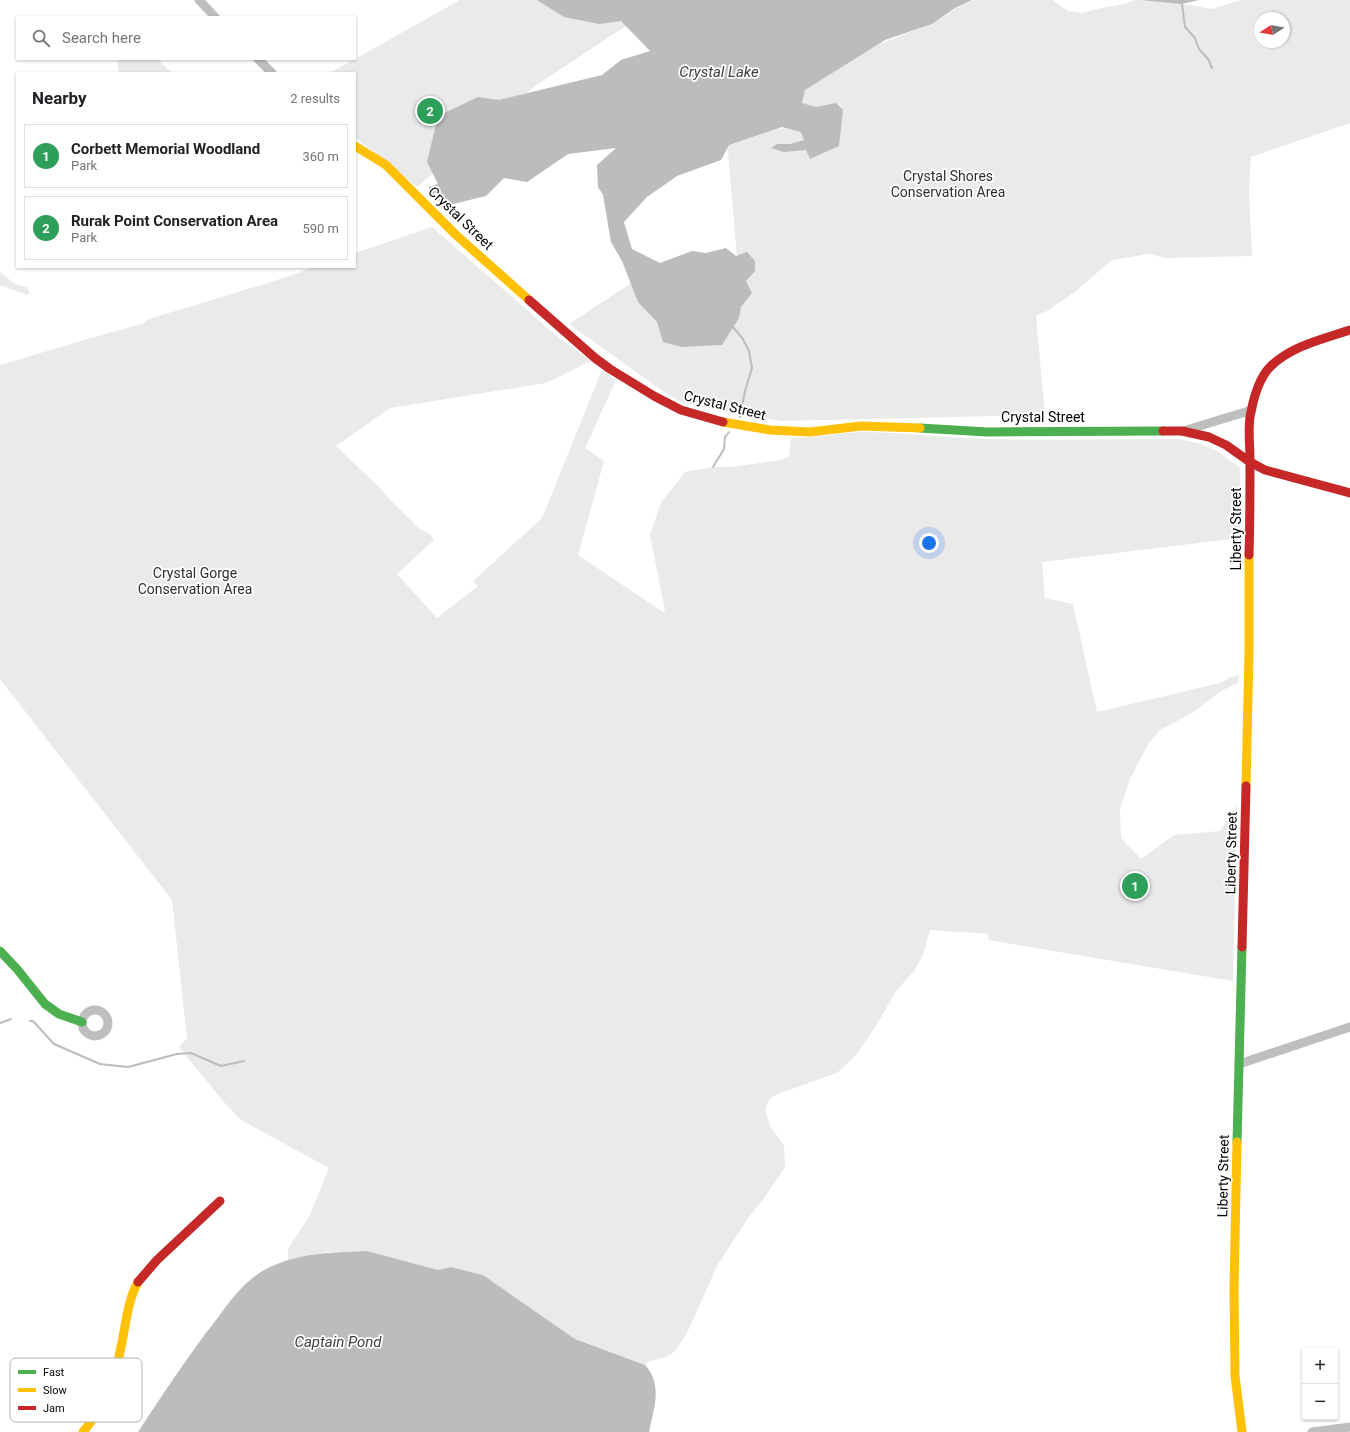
<!DOCTYPE html>
<meta charset="utf-8">
<style>
:root{--surface:#fff;--page:#f2f2f2;--text:#202124;--muted:#757577;--line:#e0e0e0;--accent:#595959}
body{margin:0;font-family:Roboto,sans-serif;background:var(--page);color:var(--text)}
.controls{position:absolute;right:12px;bottom:12px;display:grid;overflow:hidden;border-radius:0px;box-shadow:0 1px 3px #0004}
.controls button{width:36px;height:36px;display:grid;place-items:center;padding:0;border:0;border-bottom:1px solid var(--line);background:var(--surface);color:var(--text);font:20px sans-serif}
.compass{position:absolute;left:1254px;top:12px;width:36px;height:36px;border-radius:50%;background:var(--surface);box-shadow:0 1px 3px #0004;rotate:259deg}
.you{position:absolute;left:929px;top:543px;width:14px;height:14px;margin:-10px;border:3px solid #fff;border-radius:50%;background:#1a73e8;box-shadow:0 0 0 6px #1a73e833}
.badge{display:grid;place-items:center;width:26px;height:26px;border-radius:50%;background:var(--accent);color:#fff;font-size:13px;font-weight:700}
.pin{position:absolute;translate:-50% -50%;border:2px solid #fff;box-shadow:0 1px 4px #0006}
.list{margin:0;padding:0;list-style:none}
h2{display:flex;justify-content:space-between;align-items:center;height:52px;margin:0;padding:0 16px;font-size:17px}
h2 small{font-size:13px;font-weight:400;color:var(--muted)}
.list li{display:grid;grid-template-columns:26px 1fr auto;gap:12px;align-items:center;box-sizing:border-box;height:64px;margin:0 8px 8px;padding:0 8px;border:1px solid var(--line);border-radius:0px}
.list b{display:block;font-size:15px;white-space:nowrap}
.list p{margin:0;font-size:13px;white-space:nowrap;color:var(--muted)}
.list em{font-size:13px;font-style:normal;color:var(--muted)}
.icon{flex:none;width:22px;height:22px;fill:none;stroke:currentColor;stroke-width:2;stroke-linecap:round;stroke-linejoin:round}
.map{position:relative;flex:none;width:1350px;height:1432px;overflow:hidden}
.search{position:absolute;background:var(--surface);box-shadow:0 1px 3px #0004;left:16px;top:16px;width:340px;height:44px;display:flex;align-items:center;gap:10px;box-sizing:border-box;padding:0 14px;border-radius:0px;color:var(--muted);font-size:15px}
.panel{position:absolute;background:var(--surface);box-shadow:0 1px 3px #0004;left:16px;top:72px;width:340px;height:196px;border-radius:0px}
.map>svg:first-child{display:block}
</style>
<div class="map">
<svg width="1350" height="1432" viewBox="0 0 1350 1432">
<rect width="100%" height="100%" fill="#fff"/>
<g fill="#eaeaea" fill-rule="evenodd">
<path d="M460 0H665L535 86 417 187 355 137V73H330Z"/>
<path d="M976 0H1052L1068 11 1083 13 1096 9 1124 4 1135 0H1171L1182 4 1212 9 1241 0H1350V123L1251 157 1249 191 1252 256 1166 258 1149 254 1112 260 1076 291 1047 311 1036 316 1045 415 781 421 683 403 664 392 569 324 642 276 737 258 727 141 765 128 799 129 802 103 799 91 879 44 932 24 965 3ZM1260 18H1284V42H1260Z"/>
<path d="M117 59H158L172 73H119Z"/>
<path d="M432 227 558 337 591 361 546 383 390 408 336 446 380 488 389 499 410 519 418 528 430 534 434 540 397 574 437 618 478 586 473 581 542 518 602 370 616 380 585 448 604 461 578 555 663 612 665 611 650 535 661 503 685 472 713 467H730L782 460 789 456 791 438C815 438 839 433 863 432 896 432 928 436 960 438 1033 441 1106 439 1179 439L1201 444 1217 451 1240 468V538L1042 562 1045 598 1073 604 1097 712 1220 683 1231 677 1239 675 1238 683 1221 691 1192 713 1160 730 1148 744 1130 779 1120 809 1121 838 1141 859 1174 835 1220 831 1237 805 1233 981 988 940 989 934 930 930 923 955 914 971 897 990 874 1029 856 1055 837 1073 783 1092 770 1098 765 1110 770 1126 784 1146 785 1167 765 1197 749 1217 718 1264 686 1335 674 1352 666 1357 648 1362 645 1365 575 1339 483 1275 451 1267 438 1270 367 1251 328 1252 288 1260V1249L310 1215 329 1168 241 1120 223 1101 179 1047 187 1038 172 900 0 679V365L94 337 142 324 149 319 271 282 315 267H355V253Z"/>
<path d="M0 272 15 284 27 287 30 293 27 295 0 285Z"/>
</g>
<g fill="#bcbcbc">
<path d="M537 0H972L955 8 932 24 885 40 805 90 802 103 816 107 836 103 843 110 839 146 810 159 806 150 784 152 771 148 777 144H790L804 140 801 132 782 127 729 145 721 160 677 176 647 197 624 222 632 249 660 263 692 251 706 253 726 248 736 256 747 252 755 261V271L746 281 752 293 741 307 739 318 722 345 682 347 663 342 657 322 638 302 622 261 611 242 603 195 598 187 597 165 616 148 568 154 527 182 504 178 486 196 453 204 440 202 429 194V187L438 184 427 162 438 116 478 97 499 100 602 75 621 60 650 51 621 21 599 24 564 17Z"/>
<path d="M1140 0H1199L1182 4Z"/>
<path d="M367 1251 438 1270 451 1267 483 1275 575 1339 645 1365C663 1385 654 1408 649 1432H138C163 1394 188 1356 216 1320 231 1300 244 1281 266 1269 297 1253 333 1252 367 1251Z"/>
</g>
<g fill="none" stroke-linecap="round" stroke-linejoin="round">
<g stroke="#bcbcbc" stroke-width="2">
<path d="M1182 4 1185 27 1195 38 1199 49 1208 59 1212 68"/>
<path d="M733 327 743 339 749 351 752 368 745 391 740 417"/>
<path d="M713 467 724 449 725 437 729 432"/>
<path d="M30 1021H33L54 1044 100 1064 128 1067 177 1054 191 1053 221 1066 244 1061"/>
<path d="M0 1023 11 1019"/>
</g>
<g stroke="#bebebe" stroke-width="9">
<path d="M199 0 215 17"/>
<path d="M258 59 272 73"/>
<path d="M1183 431 1252 410"/>
<circle cx="95" cy="1023" r="13"/>
<path d="M1239 1064 1350 1027"/>
<path d="M1312 1432 1350 1427"/>
</g>
<g stroke="#4caf50" stroke-width="9">
<path d="M920 428 987 432 1163 431"/>
<path d="M0 951 17 969 45 1004 59 1014 82 1022"/>
<path d="M1237 1142 1242 947"/>
</g>
<g stroke="#ffc107" stroke-width="9">
<path d="M355 146 386 165 456 235 529 300"/>
<path d="M723 422 770 430 810 432 861 426 920 428"/>
<path d="M1246 786 1249 652V555"/>
<path d="M1237 1142 1234 1288 1235 1376 1242 1432"/>
<path d="M83 1432C105 1405 115 1380 121 1347 126 1325 127 1302 138 1282"/>
</g>
<g stroke="#c62828" stroke-width="9">
<path d="M529 300 595 358 610 369 654 396 681 410 723 422"/>
<path d="M1163 431H1182L1209 437 1226 445 1250 462 1265 470 1350 493"/>
<path d="M1249 555C1250 523 1250 492 1250 460 1250 446 1248 431 1250 417 1253 400 1258 379 1270 367 1291 346 1323 339 1350 330"/>
<path d="M1242 947 1246 786"/>
<path d="M138 1282 157 1260 220 1201"/>
</g>
</g>
<g text-anchor="middle" stroke-width="3.5" stroke-linejoin="round" paint-order="stroke">
<g font-size="14" fill="#2f2f2f" stroke="#fff">
<text x="948" y="181">Crystal Shores<tspan x="948" dy="16">Conservation Area</tspan></text>
<text x="195" y="578">Crystal Gorge<tspan x="195" dy="16">Conservation Area</tspan></text>
</g>
<g font-size="14" fill="#000" stroke="#fff">
<text transform="translate(461 218) rotate(44)" y="5">Crystal Street</text>
<text transform="translate(725 405) rotate(14)" y="5">Crystal Street</text>
<text x="1043" y="422">Crystal Street</text>
<text transform="translate(1236 529) rotate(-90)" y="5">Liberty Street</text>
<text transform="translate(1231 853) rotate(-89)" y="5">Liberty Street</text>
<text transform="translate(1223 1176) rotate(-89)" y="5">Liberty Street</text>
</g>
<g font-size="15" font-style="italic" fill="#404040" stroke="#fff">
<text x="719" y="77">Crystal Lake</text>
<text x="338" y="1347">Captain Pond</text>
</g>
</g>
<rect x="10" y="1358" width="132" height="64" rx="6" fill="#fff" stroke="#b2b2b2" stroke-width="1"/>
<rect x="18" y="1370" width="18" height="4" fill="#4caf50"/>
<rect x="18" y="1388" width="18" height="4" fill="#ffc107"/>
<rect x="18" y="1406" width="18" height="4" fill="#c62828"/>
<g font-size="11" fill="#000">
<text x="43" y="1376">Fast</text>
<text x="43" y="1394">Slow</text>
<text x="43" y="1412">Jam</text>
</g>
</svg>
<div class="controls">
<button>+</button>
<button>−</button>
</div>
<svg class="compass" viewBox="-18 -18 36 36"><path d="M0-13l5 13h-10z" fill="#e53935"/><path d="M0 13l5-13h-10z" fill="#757577"/></svg>
<div class="you"></div>
<div class="pin badge" style="left:1135px;top:886px;background:#2e9e5b">1</div>
<div class="pin badge" style="left:430px;top:111px;background:#2e9e5b">2</div>
<div class="search"><svg class="icon" aria-label="search" viewBox="0 0 24 24"><circle cx="10" cy="10" r="6"/><path d="M15 15l6 6"/></svg>Search here</div>
<section class="panel">
<h2>Nearby<small>2 results</small></h2>
<ul class="list">
<li><span class="badge" style="background:#2e9e5b">1</span><div><b>Corbett Memorial Woodland</b><p>Park</p></div><em>360 m</em></li>
<li><span class="badge" style="background:#2e9e5b">2</span><div><b>Rurak Point Conservation Area</b><p>Park</p></div><em>590 m</em></li>
</ul>
</section>
</div>
